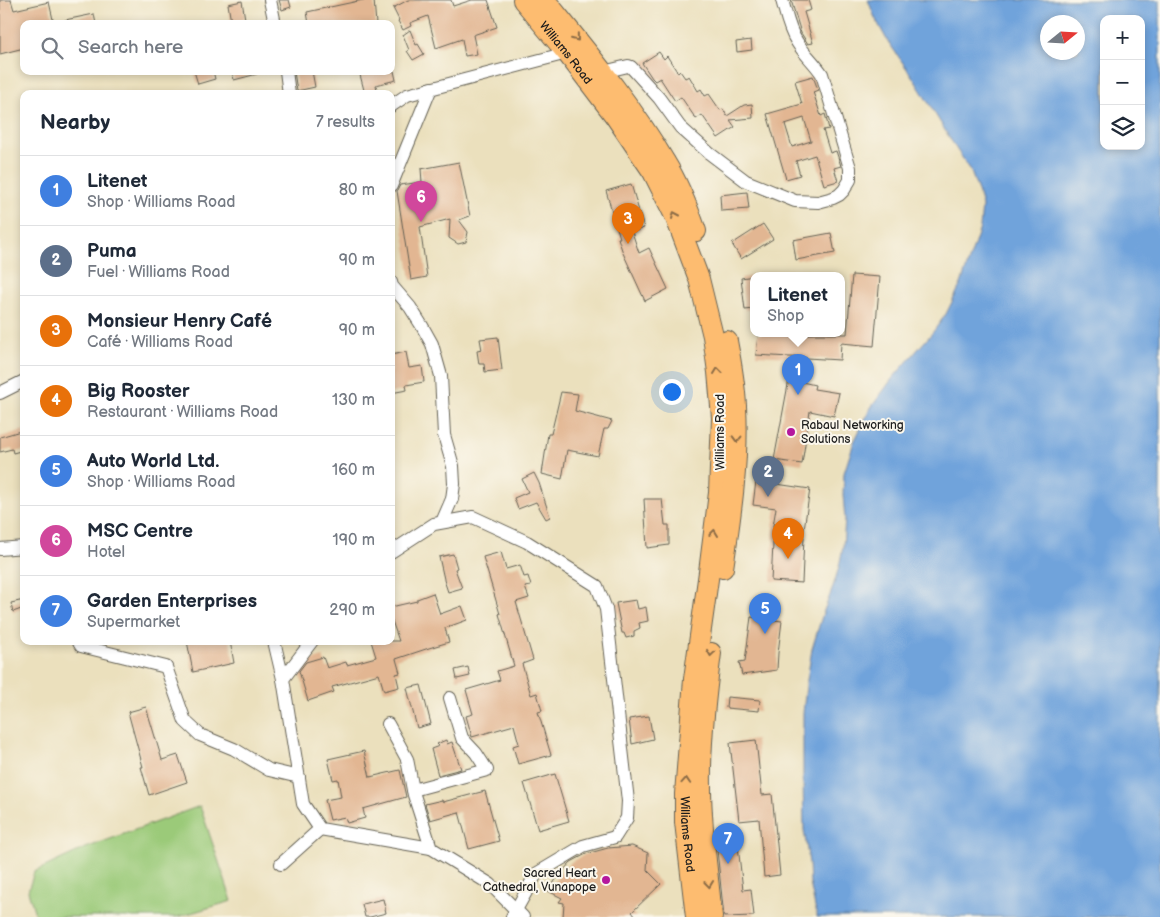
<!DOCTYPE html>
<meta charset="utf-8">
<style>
:root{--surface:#fff;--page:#f2f2f3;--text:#1f2937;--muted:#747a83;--line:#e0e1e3;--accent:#b5179e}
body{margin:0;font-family:"Balsamiq Sans",sans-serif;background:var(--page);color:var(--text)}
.controls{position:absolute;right:15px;top:15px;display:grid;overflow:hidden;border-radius:10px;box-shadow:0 2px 8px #0003}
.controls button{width:45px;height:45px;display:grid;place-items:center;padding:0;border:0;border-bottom:1px solid var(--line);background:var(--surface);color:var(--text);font:25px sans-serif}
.compass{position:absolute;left:1040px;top:15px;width:45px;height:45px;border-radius:50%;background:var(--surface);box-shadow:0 2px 8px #0003;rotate:72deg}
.you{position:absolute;left:671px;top:391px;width:18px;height:18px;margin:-12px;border:4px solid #fff;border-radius:50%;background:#1a73e8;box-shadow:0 0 0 8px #1a73e833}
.badge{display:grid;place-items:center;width:32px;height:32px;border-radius:50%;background:var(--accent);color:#fff;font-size:16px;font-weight:700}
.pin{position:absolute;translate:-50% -41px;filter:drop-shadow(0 1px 2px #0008)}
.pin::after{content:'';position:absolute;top:26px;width:18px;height:15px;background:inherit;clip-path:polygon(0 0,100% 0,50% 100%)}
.popup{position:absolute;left:750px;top:272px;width:95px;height:65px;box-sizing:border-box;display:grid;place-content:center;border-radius:10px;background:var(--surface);filter:drop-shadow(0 1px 4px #0005);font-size:16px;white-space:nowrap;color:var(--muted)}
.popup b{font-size:19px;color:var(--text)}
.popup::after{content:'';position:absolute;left:50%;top:100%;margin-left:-10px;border:10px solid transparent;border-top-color:var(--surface)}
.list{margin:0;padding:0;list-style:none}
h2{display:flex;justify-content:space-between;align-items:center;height:65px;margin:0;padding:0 20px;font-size:21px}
h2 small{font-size:16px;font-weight:400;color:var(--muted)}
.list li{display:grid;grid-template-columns:32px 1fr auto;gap:15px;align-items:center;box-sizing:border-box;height:70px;padding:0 20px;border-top:1px solid var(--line)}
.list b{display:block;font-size:19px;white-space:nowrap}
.list p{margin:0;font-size:16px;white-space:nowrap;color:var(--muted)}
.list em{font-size:16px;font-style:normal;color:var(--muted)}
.icon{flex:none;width:28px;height:28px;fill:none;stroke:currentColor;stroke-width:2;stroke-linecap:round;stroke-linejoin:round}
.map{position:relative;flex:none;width:1160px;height:917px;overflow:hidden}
.search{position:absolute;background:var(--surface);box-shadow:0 2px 8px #0003;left:20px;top:20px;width:375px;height:55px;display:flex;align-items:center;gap:12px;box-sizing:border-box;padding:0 18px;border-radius:10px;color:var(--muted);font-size:19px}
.panel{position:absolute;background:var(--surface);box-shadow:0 2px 8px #0003;left:20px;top:90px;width:375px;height:555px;border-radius:10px}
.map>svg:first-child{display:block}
</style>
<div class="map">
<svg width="1160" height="917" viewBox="0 0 1160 917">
<rect width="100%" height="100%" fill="#fbf7ec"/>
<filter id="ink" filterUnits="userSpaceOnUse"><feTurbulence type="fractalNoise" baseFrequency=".02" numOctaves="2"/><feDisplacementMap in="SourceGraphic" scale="10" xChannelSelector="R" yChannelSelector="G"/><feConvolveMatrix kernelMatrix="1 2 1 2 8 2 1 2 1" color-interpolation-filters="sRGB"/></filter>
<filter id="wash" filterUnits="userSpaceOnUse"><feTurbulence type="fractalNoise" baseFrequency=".0096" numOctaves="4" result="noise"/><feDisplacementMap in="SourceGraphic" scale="20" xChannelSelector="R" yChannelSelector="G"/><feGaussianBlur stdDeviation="1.12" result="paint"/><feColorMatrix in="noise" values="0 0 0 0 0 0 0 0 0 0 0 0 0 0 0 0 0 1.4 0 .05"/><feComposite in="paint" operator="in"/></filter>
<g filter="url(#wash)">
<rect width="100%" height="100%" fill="#ebe0bd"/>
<path fill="#9bca79" stroke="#5c734a" d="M200 806 232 901 177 917H36L28 891 34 872 83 849Z"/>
<path fill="#70a3db" stroke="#46607c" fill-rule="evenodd" d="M868 0H1160V917H817L810 883 809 863 804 830 803 778V713L806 686 812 649 823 613 832 590 839 567 843 547 845 519 843 495 844 473 854 442 870 409 892 379 933 332 946 314 961 284 980 228 982 206 978 191 970 169 957 150 914 79 887 40 875 18ZM1104 19H1141V146H1104ZM1048 22H1078V52H1048Z"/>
<g id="blocks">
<g fill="#e2b692" fill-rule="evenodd">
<path d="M0 0H11L14 10 49 2 54 24H24V48L0 54Z"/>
<path d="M279 0H289L291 7 282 10Z"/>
<path d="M363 0H374L376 24H309L307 12Z"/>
<path d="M408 0H451L453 6 472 0H488L497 27 473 35 477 54 465 56 462 39 436 48 428 16 410 23 411 26 403 30 398 21 399 20 393 8Z"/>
<path d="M791 0H808L811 10 804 12 813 43 808 44 801 33Z"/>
<path d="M242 1 245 19 231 22 228 4Z"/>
<path d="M94 14 96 24H66L65 20Z"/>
<path d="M410 30 416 45 418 44 424 54 413 60 407 51 409 50 403 35Z"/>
<path d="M751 40 752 50 737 52 736 42Z"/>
<path d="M659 52 664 59 667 56 678 73 680 71 685 78 689 76 698 91 701 89 705 96 709 94 720 110 723 109 727 116 744 105 752 104 753 118 730 120 735 127 718 138 702 115 696 119 681 97 675 101 660 78 655 81 652 78 642 63Z"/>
<path d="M194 71H213L215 79 198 84Z"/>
<path d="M232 71H257V74L234 80Z"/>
<path d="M294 71H312L315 87 297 91Z"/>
<path d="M359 71H394L396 80 376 85 378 94H365Z"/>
<path d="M813 76 818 90 813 92 821 116 825 114 829 129 823 130 830 153 836 151 841 166 834 168 838 181 824 185 815 155 796 161 800 175 786 179 767 114 802 104 795 81ZM804 118 811 141 792 147 785 124Z"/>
<path d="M459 162 470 216 459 220 468 232 466 242 458 244 449 238 450 219 420 227 427 277 411 280 397 191 400 185 422 182 421 169Z"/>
<path d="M631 184 644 228 632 232 639 253 649 248 668 289 645 301 623 253 618 238H620L606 191Z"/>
<path d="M747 192 749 209 721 211 720 195Z"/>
<path d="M763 224 773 239 741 259 732 244Z"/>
<path d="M831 233 835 253 796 260 793 240Z"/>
<path d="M852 275 880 277 874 346 841 343 840 360 756 355 758 334H847Z"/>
<path d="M754 276V309L745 310 741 278Z"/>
<path d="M498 337 502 370 485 372 484 364H479L477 351 482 350 480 339Z"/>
<path d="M406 352 409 368 422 366 424 382 406 385 407 390 391 393V355Z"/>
<path d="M789 379 815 385 814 389 839 393 834 416 810 411 802 464 774 460Z"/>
<path d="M561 392 578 394 575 411 612 421 608 429H604L598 456 567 450 562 479 542 474 548 434H551Z"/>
<path d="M24 430V450L13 453 12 449 0 452V437Z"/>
<path d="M534 473 539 483 550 517 546 519 536 502 518 509 514 498 528 492 522 479Z"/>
<path d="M756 481 810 489 803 536 804 537 802 583 771 581 774 526H773L776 508 753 505Z"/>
<path d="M644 499H662L665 525H669V545L647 548Z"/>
<path d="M501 552 506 569 520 565 524 577 528 576 531 586 525 587 529 598 516 602 533 660 522 664 531 695 537 693 542 711 538 712 551 755 518 764 513 746 519 744 514 725 472 737 466 716 473 714 466 690 500 680 497 671 514 666 499 614H500L483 557Z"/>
<path d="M453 554 457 568 455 569 462 588 448 592 444 580V579L439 557Z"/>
<path d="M433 593 440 614 462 606 467 620 445 628 449 642 429 648 396 659 400 673 396 674 399 687 384 691 379 674 332 687 334 692 308 701 299 671 306 662 323 657 327 668 346 662 347 665 376 657 371 641H399L391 618V607L417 601V599Z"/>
<path d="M24 600V608L13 612 11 603Z"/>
<path d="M636 600 638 609 646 607 648 621 639 623 640 628 634 631V636L626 638 624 633H622L616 603Z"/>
<path d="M751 617 782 621 778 653 777 670 742 675 739 662 745 661Z"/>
<path d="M187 641H230L234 663 193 672Z"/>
<path d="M468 667 470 676 457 679 455 670Z"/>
<path d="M421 685 431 724 417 728 407 688Z"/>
<path d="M727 697 760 700 759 711 726 708Z"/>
<path d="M146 707 162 760 178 755 187 782 149 795 141 767H143L128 712Z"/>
<path d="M649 716 653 739 632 744 629 719Z"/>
<path d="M446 740 447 744 452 742 461 769 438 775 431 749 439 746 437 744Z"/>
<path d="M756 740 762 795 772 794 780 875 764 877 759 819 739 821 730 743Z"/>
<path d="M364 751 370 777 400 770 406 797 363 809 365 818 347 823 345 817 330 820 325 800 341 797 338 779 333 780 328 759Z"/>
<path d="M555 774 569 821 538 830 524 783Z"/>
<path d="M485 791 499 841 469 849 459 812 430 820 425 804 442 800 443 802Z"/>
<path d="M737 837 743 890 751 889 754 916 724 917 716 840Z"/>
<path d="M632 846 648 853 647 870 661 884 632 912 636 917H563L564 903 559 902 562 898 548 891 559 875 571 862 586 854 608 848Z"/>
<path d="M383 899 386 913 370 917H365L362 904Z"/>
</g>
</g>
</g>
<g filter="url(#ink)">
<use href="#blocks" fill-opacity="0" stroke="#646154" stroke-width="1"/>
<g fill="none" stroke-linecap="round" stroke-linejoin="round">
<g stroke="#646154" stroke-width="14">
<g id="street">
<path d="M270 0 275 24"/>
<path d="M286 71 289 94"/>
<path d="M603 72 628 66 631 67 659 98 680 127 709 153 746 181 795 201 818 202 833 198 839 195 844 190 850 180V168L822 74C815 63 804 54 797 42 789 30 786 14 782 0"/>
<path d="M391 106 407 95 567 53"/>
<path d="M391 186 431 88"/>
<path d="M391 282 392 286 410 307 422 326 432 344 441 376 444 435 453 466 454 484 452 499 442 522"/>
<path d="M0 393 24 381"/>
<path d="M0 549 24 547"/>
<path d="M391 552 434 524 473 517 527 542 597 586 606 609 628 801 627 818 615 837 583 846 536 874 512 917"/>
<path d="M78 641 81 646 166 667 185 721 200 735 234 749 269 770 299 777"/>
<path d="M274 641 283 679"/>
<path d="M312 641 283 679 303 804 320 829 431 848"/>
<path d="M388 724 407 759 414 795 431 848 490 884 523 917"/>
<path d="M413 790 487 770 476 753 462 738 450 698"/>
<path d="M281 864 320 829"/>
</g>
</g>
<g stroke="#646154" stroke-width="22">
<g id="primary">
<path id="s1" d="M523 0 567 53 615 116 653 172 676 218 699 279 713 336 718 372 722 418 719 493 709 572 694 679 685 794V822L696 917"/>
<path d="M545 0C587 52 631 104 665 162 678 183 688 208 696 231"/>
<path d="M723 568C731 514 739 460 736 406 735 384 731 362 727 341"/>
<path d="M711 653C705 698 700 742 701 787 701 830 708 874 712 917"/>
</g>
</g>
<use href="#street" stroke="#fff" stroke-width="12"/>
<use href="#primary" stroke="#fdbc70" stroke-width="20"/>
</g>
<defs><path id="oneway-chevron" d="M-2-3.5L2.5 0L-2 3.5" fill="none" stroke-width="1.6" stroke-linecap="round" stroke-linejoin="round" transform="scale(1.25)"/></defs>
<g stroke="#8c6c46">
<use href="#oneway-chevron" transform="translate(576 38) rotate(51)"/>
<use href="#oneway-chevron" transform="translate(675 215) rotate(-114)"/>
<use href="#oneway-chevron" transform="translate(718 371) rotate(-97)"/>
<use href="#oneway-chevron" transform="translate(737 439) rotate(91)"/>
<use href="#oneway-chevron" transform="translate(714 533) rotate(-83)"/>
<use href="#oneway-chevron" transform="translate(711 653) rotate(98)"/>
<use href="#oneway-chevron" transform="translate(686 781) rotate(-86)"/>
<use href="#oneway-chevron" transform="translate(709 884) rotate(84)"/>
</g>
</g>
<g fill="#b5179e" stroke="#fbf7ec" stroke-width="2">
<circle cx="791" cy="432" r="5"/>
<circle cx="606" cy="880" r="5"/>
</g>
<g text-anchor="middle" stroke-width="4" stroke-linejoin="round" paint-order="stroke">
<g font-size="12" fill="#1c1c1c" stroke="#fbf7ec">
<text dy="4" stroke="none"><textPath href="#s1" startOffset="68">Williams Road</textPath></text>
<text transform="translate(720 432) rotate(-90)" y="4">Williams Road</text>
<text dy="4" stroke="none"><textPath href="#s1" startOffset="892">Williams Road</textPath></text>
</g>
<g font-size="12" fill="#1c1c1c" stroke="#fbf7ec" text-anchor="start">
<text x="801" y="429">Rabaul Networking<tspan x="801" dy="14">Solutions</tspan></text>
<text x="596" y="877" text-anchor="end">Sacred Heart<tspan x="596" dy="14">Cathedral, Vunapope</tspan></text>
</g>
</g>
</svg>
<div class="controls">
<button>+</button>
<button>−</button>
<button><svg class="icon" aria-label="layers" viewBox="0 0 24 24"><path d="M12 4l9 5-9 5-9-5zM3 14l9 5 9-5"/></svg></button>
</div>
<svg class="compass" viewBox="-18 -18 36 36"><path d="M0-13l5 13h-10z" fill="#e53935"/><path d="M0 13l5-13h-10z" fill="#747a83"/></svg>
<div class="you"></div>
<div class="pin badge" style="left:798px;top:395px;background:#3f7fe0">1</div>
<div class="popup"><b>Litenet</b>Shop</div>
<div class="pin badge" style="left:768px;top:497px;background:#5c6f8a">2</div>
<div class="pin badge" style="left:628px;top:244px;background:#e8710a">3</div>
<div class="pin badge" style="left:788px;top:559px;background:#e8710a">4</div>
<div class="pin badge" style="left:765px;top:634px;background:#3f7fe0">5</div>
<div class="pin badge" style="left:421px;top:222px;background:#d1479c">6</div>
<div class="pin badge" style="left:728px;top:864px;background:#3f7fe0">7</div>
<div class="search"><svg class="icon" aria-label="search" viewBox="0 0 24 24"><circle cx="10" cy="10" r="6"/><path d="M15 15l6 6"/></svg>Search here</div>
<section class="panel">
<h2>Nearby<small>7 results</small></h2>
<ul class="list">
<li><span class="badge" style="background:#3f7fe0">1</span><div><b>Litenet</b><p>Shop · Williams Road</p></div><em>80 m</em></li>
<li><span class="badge" style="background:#5c6f8a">2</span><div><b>Puma</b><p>Fuel · Williams Road</p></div><em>90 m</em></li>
<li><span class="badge" style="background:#e8710a">3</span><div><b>Monsieur Henry Café</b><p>Café · Williams Road</p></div><em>90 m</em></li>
<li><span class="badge" style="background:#e8710a">4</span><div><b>Big Rooster</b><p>Restaurant · Williams Road</p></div><em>130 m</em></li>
<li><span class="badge" style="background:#3f7fe0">5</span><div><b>Auto World Ltd.</b><p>Shop · Williams Road</p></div><em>160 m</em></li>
<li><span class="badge" style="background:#d1479c">6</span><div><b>MSC Centre</b><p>Hotel</p></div><em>190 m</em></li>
<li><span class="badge" style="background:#3f7fe0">7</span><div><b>Garden Enterprises</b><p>Supermarket</p></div><em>290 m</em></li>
</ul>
</section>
</div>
